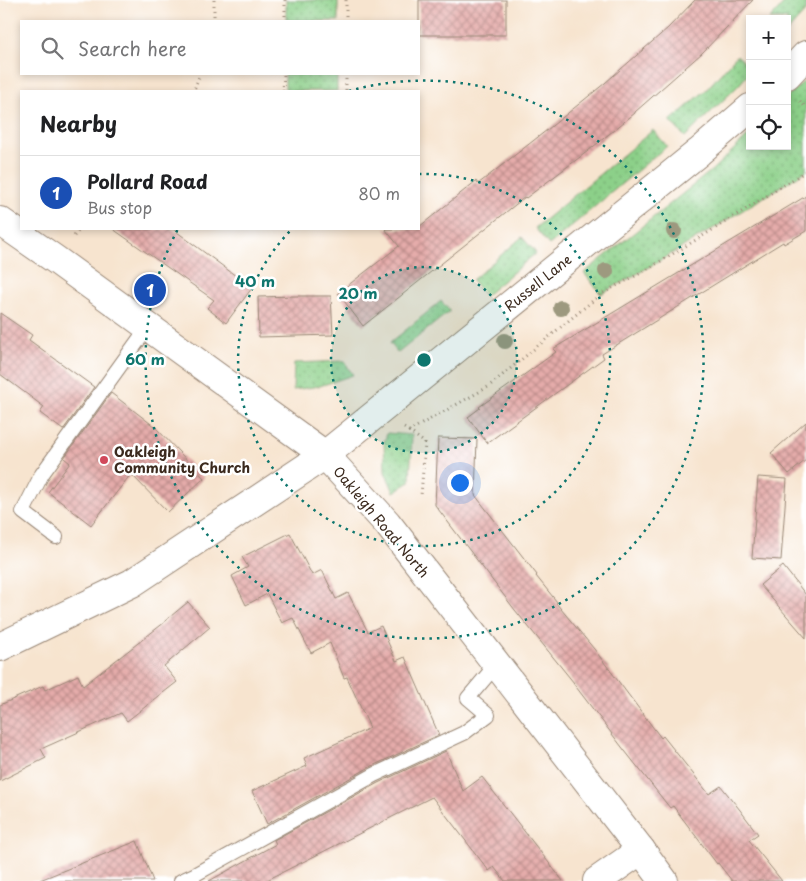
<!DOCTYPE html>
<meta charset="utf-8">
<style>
:root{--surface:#fff;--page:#f6f6f6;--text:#202124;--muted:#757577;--line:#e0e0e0;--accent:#ea580c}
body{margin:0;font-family:"Playpen Sans",sans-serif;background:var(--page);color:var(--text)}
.controls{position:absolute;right:15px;top:15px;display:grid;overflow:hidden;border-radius:0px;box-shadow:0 2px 8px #0003}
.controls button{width:45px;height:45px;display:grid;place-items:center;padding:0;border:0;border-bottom:1px solid var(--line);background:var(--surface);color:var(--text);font:25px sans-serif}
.you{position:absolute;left:459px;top:482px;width:18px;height:18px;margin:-12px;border:4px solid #fff;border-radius:50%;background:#1a73e8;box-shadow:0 0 0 8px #1a73e833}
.badge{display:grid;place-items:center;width:32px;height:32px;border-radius:50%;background:var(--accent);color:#fff;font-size:16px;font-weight:700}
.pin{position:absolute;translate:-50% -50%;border:2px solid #fff;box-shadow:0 1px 5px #0006}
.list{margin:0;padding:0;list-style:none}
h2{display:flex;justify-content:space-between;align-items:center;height:65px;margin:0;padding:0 20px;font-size:21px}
h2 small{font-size:16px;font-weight:400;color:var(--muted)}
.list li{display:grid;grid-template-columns:32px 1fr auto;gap:15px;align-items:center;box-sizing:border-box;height:75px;padding:0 20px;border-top:1px solid var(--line)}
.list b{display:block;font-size:19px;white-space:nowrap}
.list p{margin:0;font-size:16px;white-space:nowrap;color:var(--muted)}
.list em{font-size:16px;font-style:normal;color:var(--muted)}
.icon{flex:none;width:28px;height:28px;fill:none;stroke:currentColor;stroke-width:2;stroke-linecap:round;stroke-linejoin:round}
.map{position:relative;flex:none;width:806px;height:881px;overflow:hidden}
.search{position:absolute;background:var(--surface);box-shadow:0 2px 8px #0003;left:20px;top:20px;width:400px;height:55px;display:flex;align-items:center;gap:12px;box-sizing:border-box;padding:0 18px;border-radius:0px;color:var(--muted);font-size:19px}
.panel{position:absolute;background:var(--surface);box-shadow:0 2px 8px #0003;left:20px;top:90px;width:400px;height:140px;border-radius:0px}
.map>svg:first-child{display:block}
</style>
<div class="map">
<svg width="806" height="881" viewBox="0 0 806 881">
<defs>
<pattern id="grass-dots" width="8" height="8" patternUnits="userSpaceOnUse" patternTransform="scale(1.25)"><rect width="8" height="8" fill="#8cd089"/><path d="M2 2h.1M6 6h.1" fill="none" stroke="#74a96f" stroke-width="1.8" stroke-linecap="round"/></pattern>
<pattern id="building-cross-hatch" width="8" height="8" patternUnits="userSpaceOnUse" patternTransform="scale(1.25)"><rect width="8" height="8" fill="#e5acaa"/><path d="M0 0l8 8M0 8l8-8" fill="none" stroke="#bb8c8a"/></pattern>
</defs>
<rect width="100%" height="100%" fill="#fff"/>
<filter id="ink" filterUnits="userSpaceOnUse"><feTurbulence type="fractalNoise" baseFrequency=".02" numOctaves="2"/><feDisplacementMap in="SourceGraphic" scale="10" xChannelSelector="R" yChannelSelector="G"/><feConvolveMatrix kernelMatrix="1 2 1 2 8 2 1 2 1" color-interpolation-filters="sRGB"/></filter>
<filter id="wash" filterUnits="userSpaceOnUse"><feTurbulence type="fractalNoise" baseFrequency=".0096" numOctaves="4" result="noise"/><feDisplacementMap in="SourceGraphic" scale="20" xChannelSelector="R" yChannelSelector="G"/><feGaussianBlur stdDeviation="1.12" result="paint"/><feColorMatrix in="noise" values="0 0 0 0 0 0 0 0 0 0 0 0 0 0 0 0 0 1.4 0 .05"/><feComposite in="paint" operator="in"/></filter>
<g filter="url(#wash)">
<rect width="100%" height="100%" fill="#f7e4cf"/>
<g fill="url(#grass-dots)" stroke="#647d54">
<rect x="286" y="0" width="52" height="21"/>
<path d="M787 0H806V11L787 32V19H770Z"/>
<path d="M737 55 750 67V72L738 86 685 137 670 121 706 90Z"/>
<rect x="285" y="74" width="52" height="17"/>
<path d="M806 79V171C738 213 671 256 601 294L584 273 712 170 750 134V146H787V97Z"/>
<path d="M653 130 667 146 549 245 535 228Z"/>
<path d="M522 237 536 253 485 296 472 280Z"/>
<path d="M441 301 450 311 398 353 390 343Z"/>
<path d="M344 361 353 375 320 386 293 390 294 363Z"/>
<path d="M387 433 412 435 410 482 394 492 385 472 384 442Z"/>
</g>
<g id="blocks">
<g fill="url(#building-cross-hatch)">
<rect x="419" y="0" width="87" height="35"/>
<path d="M695 0H753L702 53 635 112V113L588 151 526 198 525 197 363 326 338 293 399 246 385 229H419V227L476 181 478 184 547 130 605 83 668 28Z"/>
<path d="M806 196V231L784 244 783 242 602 354 604 358 487 443 468 417 480 408 479 407 556 352 553 349Z"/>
<path d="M113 229H173L252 288 226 323 207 308 214 300Z"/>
<path d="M297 296H331L333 335 259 337 258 297Z"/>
<path d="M0 313 32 335 29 340 94 387 63 430 40 413 44 407 0 374Z"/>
<path d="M111 393 155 427 204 478 168 512 131 474 91 525 48 492 70 463 64 458Z"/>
<path d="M806 422V460L789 474 771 453Z"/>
<path d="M438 438 477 439 475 495 537 575 536 576 557 602 556 603 594 649 661 738 663 736 709 794 721 786 740 810 758 834 749 840 782 881H732L718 863 717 864 673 806 670 808 625 751 573 683H574L515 610 435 505Z"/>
<path d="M758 477 787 479 781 560 752 558Z"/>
<path d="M290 533 312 575 322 570 336 599 348 593 368 632 381 626 396 661 405 657 439 735 370 767 267 824 252 791 307 766 304 758 370 728 347 677 344 678 330 643 311 653 293 618 282 623 267 594 246 605 232 576 248 567 242 557Z"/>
<path d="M783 566 806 595V638L760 585Z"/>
<path d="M188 602 210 627 164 666 177 682 127 721 121 713 41 749 46 758 0 781V705L43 686 45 690 78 675 83 686 165 622V621Z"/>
<path d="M446 751 463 791 482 777 563 881H505L494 867 489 871 432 797 265 881H209L276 844 274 840 378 783Z"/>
<path d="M137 841 153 881H40V880Z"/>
</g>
</g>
</g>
<g filter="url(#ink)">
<use href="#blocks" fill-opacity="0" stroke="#998776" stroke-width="1"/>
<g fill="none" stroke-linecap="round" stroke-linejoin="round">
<g stroke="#998776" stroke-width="16">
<g id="service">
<path d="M56 537 23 512 42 474 148 327"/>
<path d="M181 881 194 875 374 775 464 733 488 715 468 698 496 665"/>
</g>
</g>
<g stroke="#998776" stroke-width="30">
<g id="minor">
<path d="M0 647 132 583 325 455"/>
<path d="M597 881 641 850"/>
</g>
</g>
<g stroke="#998776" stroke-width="30">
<g id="secondary">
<path d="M787 75 806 55"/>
<path d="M325 455 699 152 750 108"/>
</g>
</g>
<g stroke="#998776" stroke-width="30">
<path id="primary" d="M0 221 56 260 325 455 387 523 641 850 664 881"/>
</g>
<g stroke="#998776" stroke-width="3" stroke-dasharray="1 4" stroke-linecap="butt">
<path d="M346 0V21"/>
<path d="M214 21V0"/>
<path d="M285 21V0"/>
<path d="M346 74V91"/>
<path d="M191 91 195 87 200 74"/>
<path d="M283 91 284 74"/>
<path d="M800 101 806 108"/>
<path d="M74 236 80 229"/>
<path d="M404 428 409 431 488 387 601 294 641 273 714 229 806 171"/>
<path d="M409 431 425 443 421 496"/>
</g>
<use href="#service" stroke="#fff" stroke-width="14"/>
<use href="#minor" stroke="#fff" stroke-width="28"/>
<use href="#secondary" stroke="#fff" stroke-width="28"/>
<use href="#primary" stroke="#fff" stroke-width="28"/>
</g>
<g fill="#9d997f">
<circle cx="674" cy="231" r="8"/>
<circle cx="606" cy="271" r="8"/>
<circle cx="561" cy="308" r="8"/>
<circle cx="505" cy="341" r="8"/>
</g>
</g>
<circle cx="424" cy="360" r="93" fill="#0f766e" fill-opacity=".12"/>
<g fill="none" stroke="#0f766e" stroke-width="2.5" stroke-dasharray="2.5 5">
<circle cx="424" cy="360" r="93"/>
<path d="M419 174A186 186 0 1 1 291 230"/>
<path d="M349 91A279 279 0 1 1 178 229"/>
</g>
<circle fill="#d1495b" stroke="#fff" stroke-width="2" cx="104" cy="460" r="5"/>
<g text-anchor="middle" stroke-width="5" stroke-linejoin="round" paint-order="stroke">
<g font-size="14" fill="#3b2a1e" stroke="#fff">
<text transform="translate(538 283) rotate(-39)" y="5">Russell Lane</text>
<text transform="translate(381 522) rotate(50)" y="5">Oakleigh Road North</text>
</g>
<g font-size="14" font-weight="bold" fill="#3b2a1e" stroke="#fff" text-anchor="start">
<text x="114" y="457">Oakleigh<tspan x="114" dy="16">Community Church</tspan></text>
</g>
</g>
<circle cx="424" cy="360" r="8" fill="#0f766e" stroke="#fff" stroke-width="2.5"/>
<g font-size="15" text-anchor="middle" font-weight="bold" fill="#0f766e" stroke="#fff" stroke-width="5" stroke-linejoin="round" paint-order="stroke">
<text x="255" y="287">40 m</text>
<text x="358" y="299">20 m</text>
<text x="145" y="365">60 m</text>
</g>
</svg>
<div class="controls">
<button>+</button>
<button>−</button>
<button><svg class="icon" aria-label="locate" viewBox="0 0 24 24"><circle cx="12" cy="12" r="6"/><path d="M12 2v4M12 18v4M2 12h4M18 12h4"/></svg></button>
</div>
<div class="you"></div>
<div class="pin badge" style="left:150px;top:290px;background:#1a4fb4">1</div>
<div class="search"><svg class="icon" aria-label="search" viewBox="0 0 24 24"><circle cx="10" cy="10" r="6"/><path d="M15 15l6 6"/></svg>Search here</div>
<section class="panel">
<h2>Nearby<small></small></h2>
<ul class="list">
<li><span class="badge" style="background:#1a4fb4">1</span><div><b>Pollard Road</b><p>Bus stop</p></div><em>80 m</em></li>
</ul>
</section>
</div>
